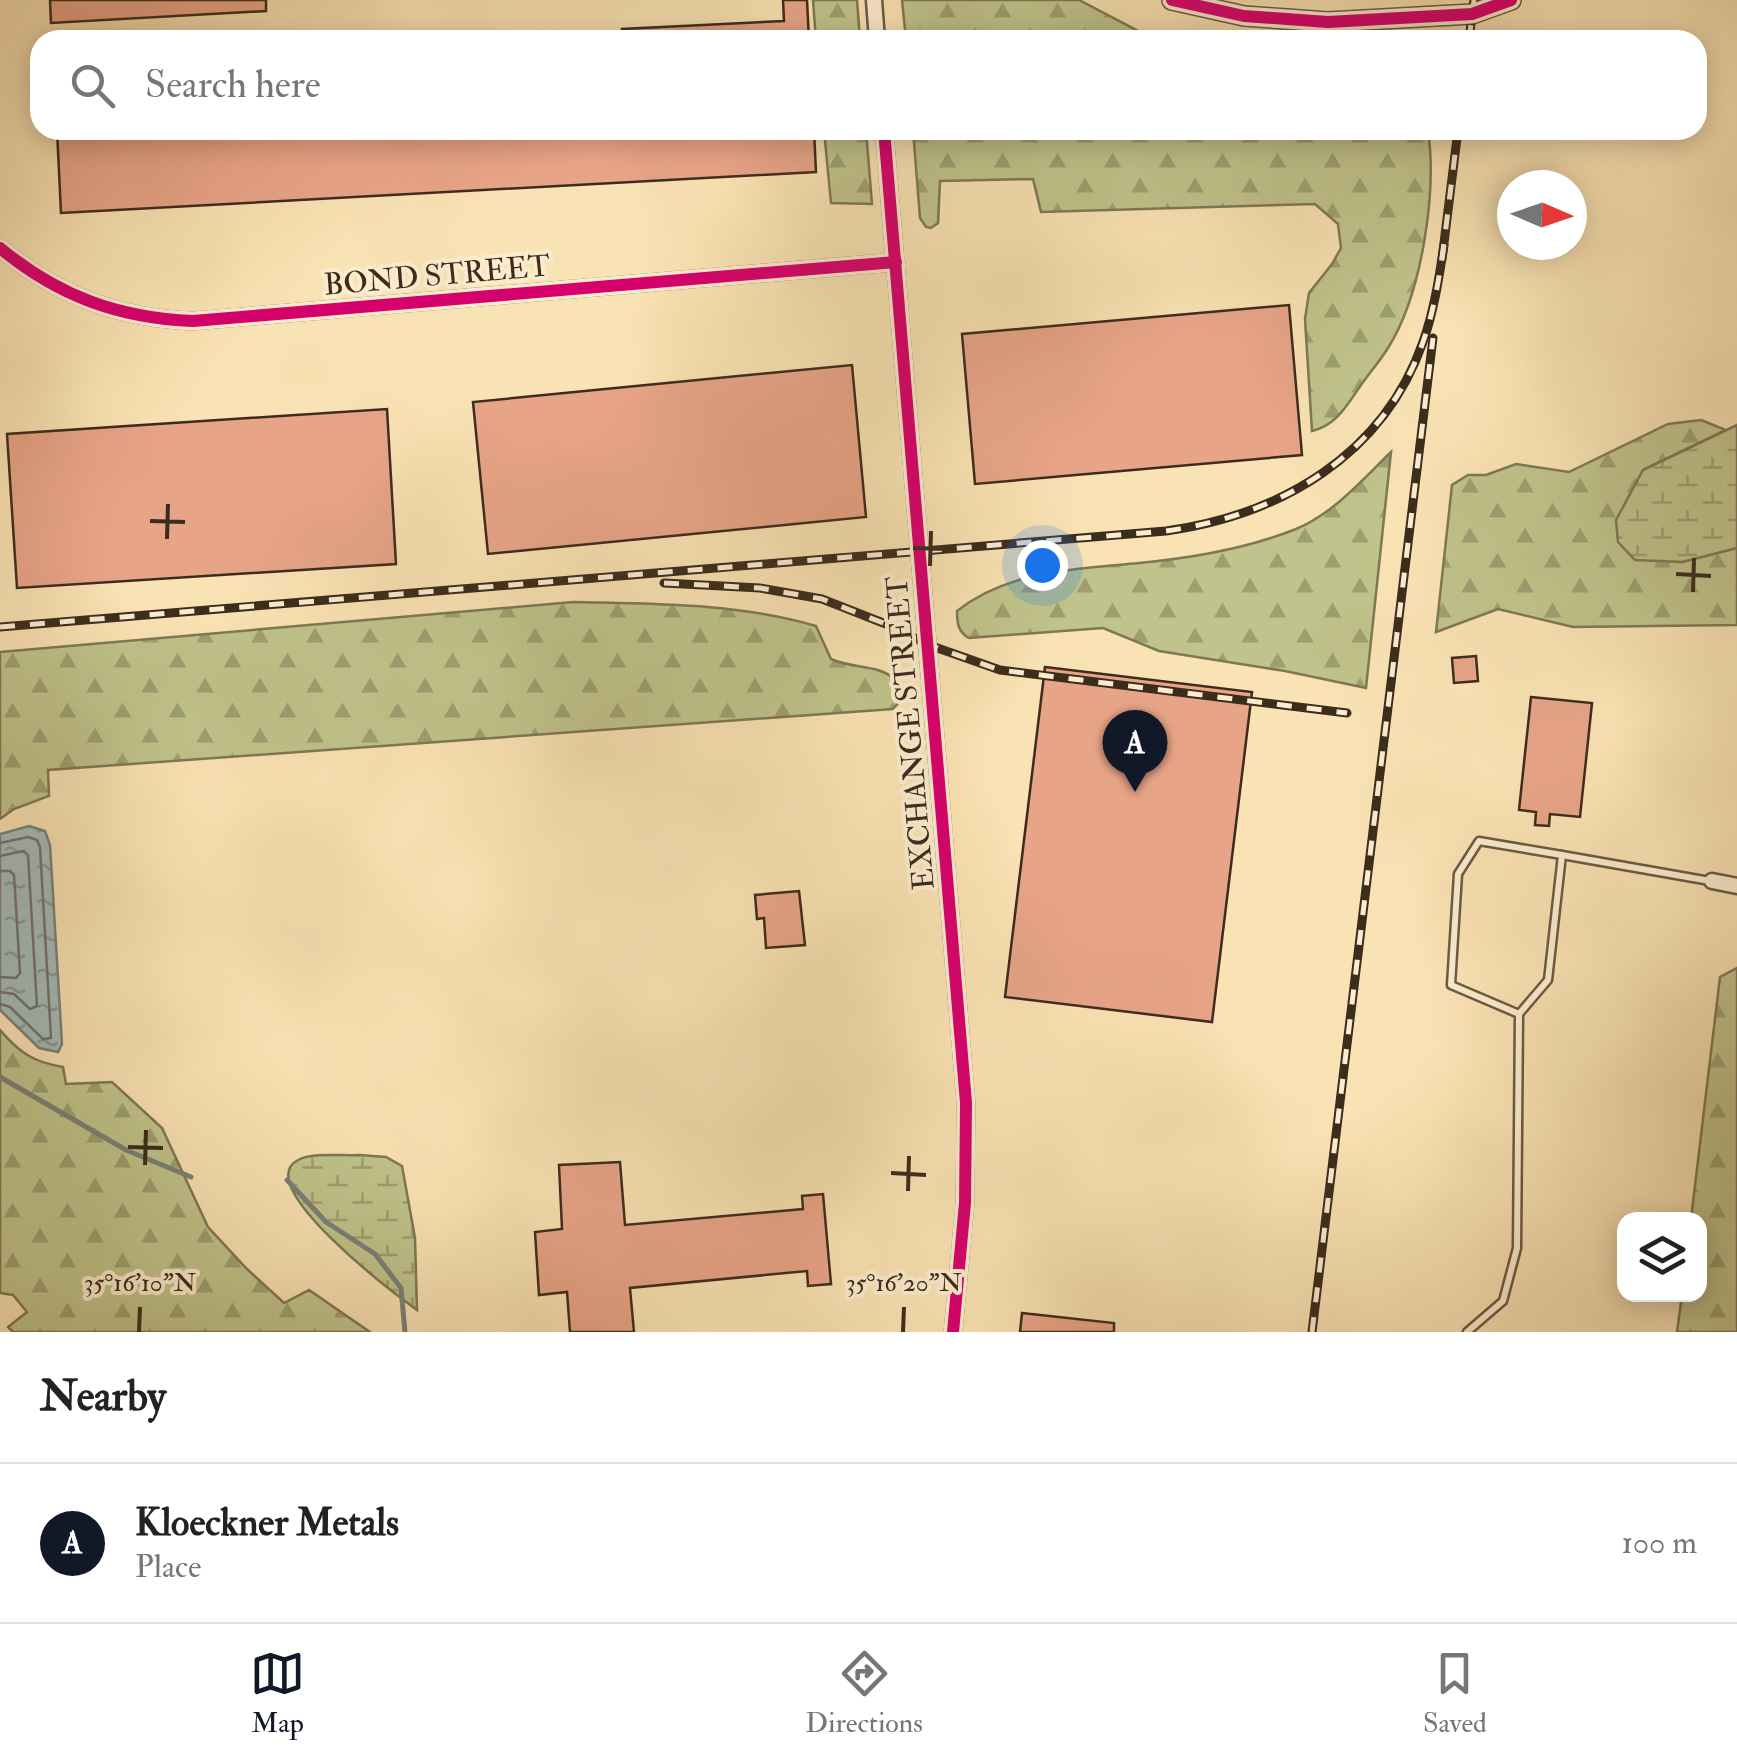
<!DOCTYPE html>
<meta charset="utf-8">
<style>
:root{--surface:#fff;--page:#f6f6f6;--text:#222;--muted:#767676;--line:#e0e0e0;--accent:#111827}
body{margin:0;font-family:"IM FELL Double Pica",serif;background:var(--page);color:var(--text)}
.controls{position:absolute;right:30px;bottom:30px;display:grid;overflow:hidden;border-radius:20px;box-shadow:0 5px 25px #0003}
.controls button{width:90px;height:90px;display:grid;place-items:center;padding:0;border:0;border-bottom:2px solid var(--line);background:var(--surface);color:var(--text);font:50px sans-serif}
.compass{position:absolute;left:1497px;top:170px;width:90px;height:90px;border-radius:50%;background:var(--surface);box-shadow:0 5px 25px #0003;rotate:92deg}
.you{position:absolute;left:1042px;top:565px;width:35px;height:35px;margin:-25px;border:8px solid #fff;border-radius:50%;background:#1a73e8;box-shadow:0 0 0 15px #1a73e833}
.badge{display:grid;place-items:center;width:65px;height:65px;border-radius:50%;background:var(--accent);color:#fff;font-size:32px;font-weight:700}
.pin{position:absolute;translate:-50% -82px;filter:drop-shadow(0 2px 5px #0008)}
.pin::after{content:'';position:absolute;top:52px;width:35px;height:30px;background:inherit;clip-path:polygon(0 0,100% 0,50% 100%)}
.list{margin:0;padding:0;list-style:none}
h2{display:flex;justify-content:space-between;align-items:center;height:130px;margin:0;padding:0 40px;font-size:42px}
h2 small{font-size:32px;font-weight:400;color:var(--muted)}
.list li{display:grid;grid-template-columns:65px 1fr auto;gap:30px;align-items:center;box-sizing:border-box;height:160px;padding:0 40px;border-top:2px solid var(--line)}
.list b{display:block;font-size:38px;white-space:nowrap}
.list p{margin:0;font-size:32px;white-space:nowrap;color:var(--muted)}
.list em{font-size:32px;font-style:normal;color:var(--muted)}
.icon{flex:none;width:55px;height:55px;fill:none;stroke:currentColor;stroke-width:2;stroke-linecap:round;stroke-linejoin:round}
.map{position:relative;flex:none;width:1737px;height:1332px;overflow:hidden}
.search{position:absolute;background:var(--surface);box-shadow:0 5px 25px #0003;left:30px;right:30px;top:30px;height:110px;display:flex;align-items:center;gap:25px;box-sizing:border-box;padding:0 35px;border-radius:30px;color:var(--muted);font-size:38px}
.sheet{height:290px;background:var(--surface)}
nav{display:flex;justify-content:space-around;align-items:center;box-sizing:border-box;height:140px;border-top:2px solid var(--line);background:var(--surface);font-size:28px;color:var(--muted)}
nav a{display:grid;justify-items:center;gap:5px}
nav .on{color:var(--accent)}
.map>svg:first-child{display:block}
</style>
<div class="map">
<svg width="1737" height="1332" viewBox="0 0 1737 1332">
<defs>
<pattern id="forest-firs" width="22" height="20" patternUnits="userSpaceOnUse" patternTransform="scale(2.5)"><rect width="22" height="20" fill="#c0c38b"/><path d="M5 1l3.5 6h-7zM16 11l3.5 6h-7z" fill="#9d9f71"/></pattern>
<pattern id="wetland-marsh" width="20" height="14" patternUnits="userSpaceOnUse" patternTransform="scale(2.5)"><rect width="20" height="14" fill="#c0c38b"/><path d="M1 5h8M5 5V1M11 12h8M15 12V8" fill="none" stroke="#9d9f71"/></pattern>
<pattern id="water-ripples" width="26" height="14" patternUnits="userSpaceOnUse" patternTransform="scale(2.5)"><rect width="26" height="14" fill="#a4bab8"/><path d="M2 4q2-2 4 0t4 0M15 11q2-2 4 0t4 0" fill="none" stroke="#879795"/></pattern>
</defs>
<rect width="100%" height="100%" fill="#f9e2b3"/>
<filter id="stains"><feTurbulence type="fractalNoise" baseFrequency=".002" numOctaves="4"/><feColorMatrix values="0 0 0 0 .2 0 0 0 0 .09 0 0 0 0 .02 0 0 0 .5 -.17"/></filter>
<radialGradient id="worn" r=".72"><stop offset=".6" stop-color="#630" stop-opacity="0"/><stop offset="1" stop-color="#630" stop-opacity=".3"/></radialGradient>
<g fill="url(#forest-firs)" stroke="#7e7854" stroke-width="2.5">
<path d="M813 0H857L860 40H816Z"/>
<path d="M902 0H1079L1146 35 1166 40H906Z"/>
<path d="M824 130H866L872 204 831 203Z"/>
<path d="M913 130H1428C1437 192 1422 294 1388 348 1380 361 1370 372 1361 385 1347 405 1337 425 1312 431L1305 319 1309 293 1332 264 1341 248 1338 224 1315 204 1041 212 1033 179 940 181 938 223 931 228 926 227 920 218Z"/>
<path d="M1701 420 1726 430 1643 470 1634 490 1682 562 1737 548V625L1573 627 1498 609 1436 632 1452 485 1468 475H1486L1516 464 1569 472 1668 424Z"/>
<path d="M1391 452 1366 688 1285 671 1159 651 1103 628 969 638C958 632 957 623 957 611 1009 570 1077 569 1139 563 1193 558 1246 549 1296 529 1333 514 1363 479 1391 452Z"/>
<path d="M573 602C653 604 739 603 816 626L831 659C856 670 876 663 896 680L899 702 893 709 48 770 49 796 14 809 0 819V652Z"/>
<path d="M1737 968V1332H1677L1682 1295 1700 1294V1220L1691 1219 1720 977Z"/>
<path d="M0 1030C20 1053 33 1062 63 1067L66 1084 112 1082 162 1128 208 1227 247 1269 284 1303 309 1290 370 1332H13L8 1327 27 1312 13 1295 0 1293Z"/>
</g>
<g fill="url(#wetland-marsh)" stroke="#7e7854" stroke-width="2.5">
<path d="M1737 425V548L1682 562 1635 560 1618 542 1616 520 1643 470Z"/>
<path d="M359 1155 386 1157 402 1166 415 1238 417 1310C395 1294 250 1185 298 1160 312 1152 342 1156 359 1155Z"/>
</g>
<path fill="url(#water-ripples)" stroke="#7a817a" stroke-width="2.5" d="M29 826 45 831 50 845 62 1044 58 1052 39 1048 0 1010V834Z"/>
<g fill="none" stroke-linecap="round" stroke-linejoin="round">
<g stroke="#70736a" stroke-width="2.5">
<path d="M0 843 28 837 37 840 40 847 51 1038 43 1039 10 1007 0 1004"/>
<path d="M0 856 23 851 28 855 37 1006 30 1009 14 994 0 992"/>
<path d="M0 871H10L14 875 20 973 16 978 0 977"/>
</g>
<g stroke="#7a817a" stroke-width="5">
<path d="M0 1077 126 1150 191 1177"/>
<path d="M287 1180 326 1222 375 1254 401 1288 405 1332"/>
</g>
</g>
<g fill="#e8a487" stroke="#3c2c1d" stroke-width="2.5">
<path d="M50 0H266V11L51 23Z"/>
<path d="M783 0H807L809 40H622V29L784 21Z"/>
<path d="M57 130H814L816 172 61 213Z"/>
<path d="M1289 305 1302 455 975 484 962 334Z"/>
<path d="M852 365 866 517 488 554 473 402Z"/>
<path d="M387 409 396 564 17 588 7 434Z"/>
<path d="M1476 656 1478 681 1454 683 1452 658Z"/>
<path d="M1045 667 1252 692 1212 1022 1005 997Z"/>
<path d="M1531 697 1592 703 1580 817 1550 814 1549 826 1535 825 1536 812 1519 810Z"/>
<path d="M799 891 805 945 766 948 764 918 757 919 755 895Z"/>
<path d="M620 1162 625 1225 803 1209 802 1196 823 1194 831 1284 808 1286 807 1271 630 1288 634 1332H570L567 1292 539 1295 535 1232 562 1229 559 1165Z"/>
<path d="M1022 1313 1114 1323V1332H1020Z"/>
</g>
<g fill="none" stroke-linecap="round" stroke-linejoin="round">
<g stroke="#6b5a42" stroke-width="11">
<g id="service">
<path d="M1562 855 1710 881"/>
<path d="M1467 1332 1503 1301 1517 1248 1519 1014 1548 980 1562 855 1479 841 1458 874 1451 985 1519 1014"/>
</g>
</g>
<g stroke="#6b5a42" stroke-width="19">
<g id="minor">
<path d="M874 0 877 40"/>
<path d="M884 130 966 1103 965 1203 953 1332"/>
<path d="M0 248C58 296 118 318 193 321L896 262"/>
<path d="M1712 881 1737 886"/>
</g>
</g>
<g stroke="#6b5a42" stroke-width="22">
<path id="tertiary" d="M1172 0 1244 16 1328 22 1472 14 1511 0"/>
</g>
<use href="#service" stroke="#fbecce" stroke-width="6"/>
<use href="#minor" stroke="#fbecce" stroke-width="14"/>
<use href="#tertiary" stroke="#fbecce" stroke-width="18"/>
<g stroke="#3c2c1d" stroke-width="9">
<g id="rail">
<path d="M1469 40 1474 0"/>
<path d="M1442 259 1458 130"/>
<path d="M664 583 760 588 822 599 891 626 929 645 1000 670 1347 713"/>
<path d="M0 627 1166 531C1280 515 1383 456 1423 342 1434 311 1439 278 1444 245"/>
<path d="M1312 1332 1433 338"/>
</g>
</g>
<use href="#rail" stroke="#fbecce" stroke-width="5" stroke-dasharray="15" stroke-linecap="butt"/>
<g stroke="#fbecce" stroke-width="19">
<g id="cycleway">
<path d="M1172 0 1244 16 1328 22 1472 14 1511 0"/>
<path d="M884 130 966 1103 965 1203 953 1332"/>
<path d="M0 248C58 296 118 318 193 321L896 262"/>
</g>
</g>
<use href="#cycleway" stroke="#d6006c" stroke-width="12"/>
</g>
<path fill="none" stroke="#3c2c1d" stroke-width="4" d="M150 521 185 522M167 539 168 504M913 548 948 549M930 566 931 531M1676 574 1711 576M1693 592 1694 558M128 1147 163 1148M145 1165 146 1130M891 1173 926 1175M908 1191 909 1156M139 1332 140 1307M903 1332 904 1307"/>
<g text-anchor="middle" stroke-width="8" stroke-linejoin="round" paint-order="stroke">
<g font-size="30" fill="#3c2c1d" stroke="#fbecce">
<text transform="translate(437 275) rotate(-5)" y="10">BOND STREET</text>
<text transform="translate(910 733) rotate(-95)" y="10">EXCHANGE STREET</text>
</g>
</g>
<g font-size="25" text-anchor="middle" fill="#3c2c1d" stroke="#fbecce" stroke-width="8" stroke-linejoin="round" paint-order="stroke">
<text x="140" y="1291">35°16'10"N</text>
<text x="904" y="1291">35°16'20"N</text>
</g>
<rect width="100%" height="100%" filter="url(#stains)"/>
<rect width="100%" height="100%" fill="url(#worn)"/>
</svg>
<div class="controls">
<button><svg class="icon" aria-label="layers" viewBox="0 0 24 24"><path d="M12 4l9 5-9 5-9-5zM3 14l9 5 9-5"/></svg></button>
</div>
<svg class="compass" viewBox="-18 -18 36 36"><path d="M0-13l5 13h-10z" fill="#e53935"/><path d="M0 13l5-13h-10z" fill="#767676"/></svg>
<div class="you"></div>
<div class="pin badge" style="left:1135px;top:792px">A</div>
<div class="search"><svg class="icon" aria-label="search" viewBox="0 0 24 24"><circle cx="10" cy="10" r="6"/><path d="M15 15l6 6"/></svg>Search here</div>
</div>
<section class="sheet">
<h2>Nearby<small></small></h2>
<ul class="list">
<li><span class="badge">A</span><div><b>Kloeckner Metals</b><p>Place</p></div><em>100 m</em></li>
</ul>
</section>
<nav>
<a class="on"><svg class="icon" aria-label="map" viewBox="0 0 24 24"><path d="M3 6l6-2 6 2 6-2v14l-6 2-6-2-6 2zM9 4v14M15 6v14"/></svg>Map</a>
<a><svg class="icon" aria-label="directions" viewBox="0 0 24 24"><path d="M12 3l9 9-9 9-9-9zM9 14v-3h6M13 9l2 2-2 2"/></svg>Directions</a>
<a><svg class="icon" aria-label="saved" viewBox="0 0 24 24"><path d="M7 4h10v16l-5-4-5 4z"/></svg>Saved</a>
</nav>
